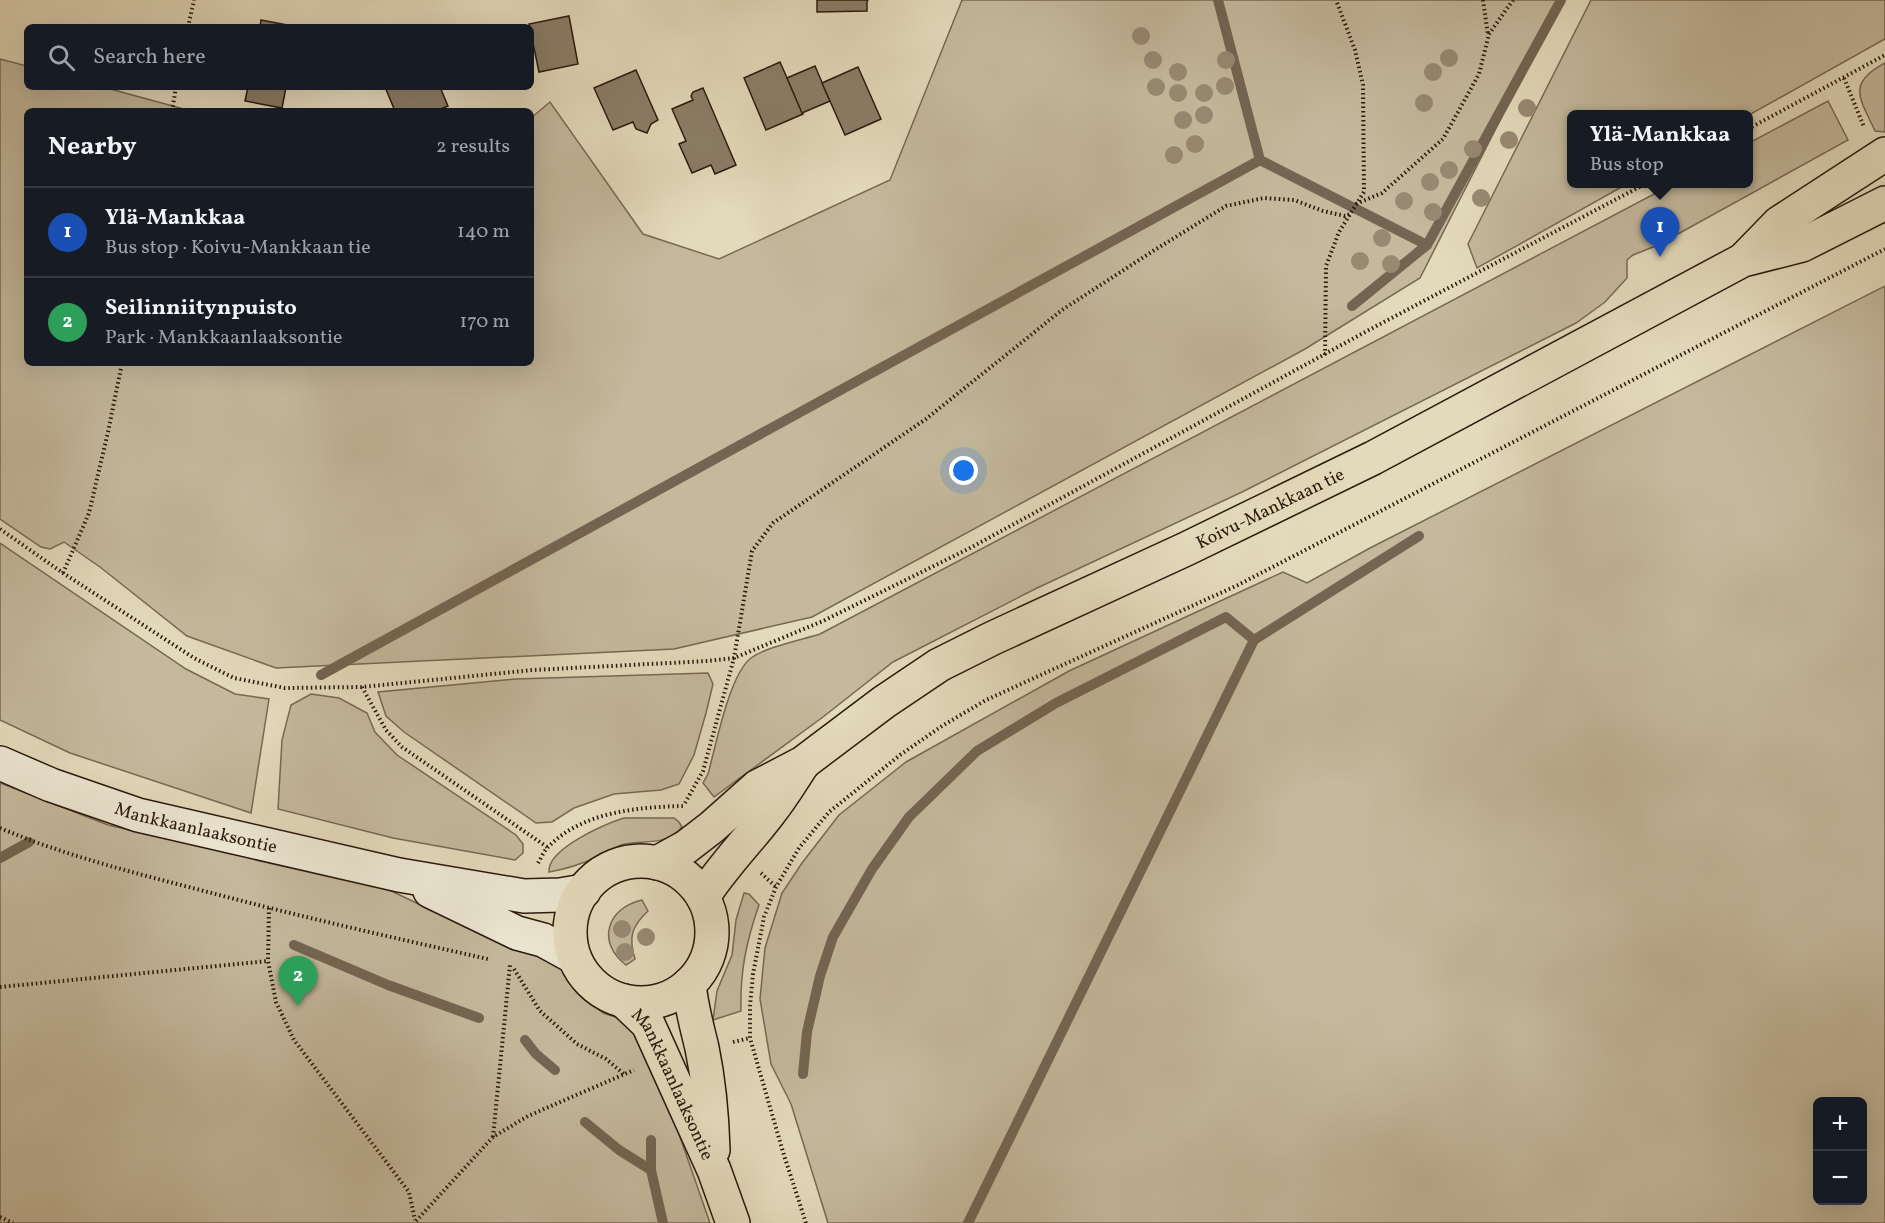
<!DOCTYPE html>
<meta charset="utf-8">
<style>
:root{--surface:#171b24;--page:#242831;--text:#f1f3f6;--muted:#9ea1a6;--line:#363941;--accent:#d93025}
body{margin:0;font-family:Vollkorn,serif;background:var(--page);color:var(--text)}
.controls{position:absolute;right:18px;bottom:18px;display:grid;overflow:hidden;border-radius:9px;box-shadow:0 6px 24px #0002}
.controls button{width:54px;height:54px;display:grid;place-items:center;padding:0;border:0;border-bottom:2px solid var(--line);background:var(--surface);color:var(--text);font:30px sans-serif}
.you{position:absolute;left:964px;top:471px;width:21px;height:21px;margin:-15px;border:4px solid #fff;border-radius:50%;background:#1a73e8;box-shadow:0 0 0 9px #1a73e833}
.badge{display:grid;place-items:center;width:39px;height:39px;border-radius:50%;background:var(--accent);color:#fff;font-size:20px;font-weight:700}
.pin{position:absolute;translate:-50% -50px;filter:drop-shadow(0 2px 3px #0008)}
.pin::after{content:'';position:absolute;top:32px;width:21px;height:18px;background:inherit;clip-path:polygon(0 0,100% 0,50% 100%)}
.popup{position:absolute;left:1567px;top:110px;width:186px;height:78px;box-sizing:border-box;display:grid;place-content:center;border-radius:9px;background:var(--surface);filter:drop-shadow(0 2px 4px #0005);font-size:20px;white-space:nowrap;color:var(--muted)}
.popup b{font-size:22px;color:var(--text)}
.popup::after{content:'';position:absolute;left:50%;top:100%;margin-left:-12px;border:12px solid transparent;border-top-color:var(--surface)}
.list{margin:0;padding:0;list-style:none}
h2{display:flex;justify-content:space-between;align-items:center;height:78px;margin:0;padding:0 24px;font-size:26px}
h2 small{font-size:20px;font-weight:400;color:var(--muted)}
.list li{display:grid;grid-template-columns:39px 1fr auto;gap:18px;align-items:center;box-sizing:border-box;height:90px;padding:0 24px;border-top:2px solid var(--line)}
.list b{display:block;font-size:22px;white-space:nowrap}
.list p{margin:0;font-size:20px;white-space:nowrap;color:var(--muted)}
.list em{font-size:20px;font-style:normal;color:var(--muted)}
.icon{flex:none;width:33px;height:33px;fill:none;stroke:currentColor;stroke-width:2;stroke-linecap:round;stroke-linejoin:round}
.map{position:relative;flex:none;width:1885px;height:1223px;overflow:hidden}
.search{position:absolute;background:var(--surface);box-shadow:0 6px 24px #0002;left:24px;top:24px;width:510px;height:66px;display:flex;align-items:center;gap:15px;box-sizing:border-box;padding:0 21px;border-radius:9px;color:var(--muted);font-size:22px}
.panel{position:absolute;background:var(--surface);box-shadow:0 6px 24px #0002;left:24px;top:108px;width:510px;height:258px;border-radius:9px}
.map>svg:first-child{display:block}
</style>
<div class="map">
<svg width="1885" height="1223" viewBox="0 0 1885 1223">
<rect width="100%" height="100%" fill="#e3dabb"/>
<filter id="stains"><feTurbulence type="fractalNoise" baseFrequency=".00333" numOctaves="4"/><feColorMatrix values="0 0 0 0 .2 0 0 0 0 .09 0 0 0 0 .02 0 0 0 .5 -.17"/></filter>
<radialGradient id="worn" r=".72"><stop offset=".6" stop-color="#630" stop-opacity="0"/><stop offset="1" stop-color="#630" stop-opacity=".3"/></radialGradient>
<g fill="#c4b99d" stroke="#776854" stroke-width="1.5" fill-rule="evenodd">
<path d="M962 0H1561L1420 278 1305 349 812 617 674 649 276 668 187 636 100 567 64 542 50 549 41 547 0 519V59L27 66V87H103L191 111H27V363H531V118L550 102 643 234 719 259 890 180Z"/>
<path d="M1591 0H1885V39L1749 115H1572V184H1627L1477 268 1468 244Z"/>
<path d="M1885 63V132L1875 131C1860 98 1846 84 1885 63Z"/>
<path d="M1828 101 1848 140 1658 245 1633 255 1627 260V278L1605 302 1576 323 1242 492 1035 589 893 662 823 717 714 797 703 783 708 774C716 746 729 675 751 658 766 647 801 640 820 634L1673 184H1748L1749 143Z"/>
<path d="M1885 286V1223H828L791 1104 771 1064 760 999 765 948 782 893 802 863 839 815 906 762 1069 671 1283 572 1307 583 1370 548ZM1818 1102H1862V1200H1818Z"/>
<path d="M0 543 186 669 235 694 269 699 251 813 70 753 0 720Z"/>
<path d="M708 673 713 684 706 713 694 755 679 784 661 790 614 794 574 808 552 822 536 823 404 732 386 716 378 692 515 679Z"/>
<path d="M311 694 339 698 367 713 375 732 397 755 516 835 523 844V853L515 860 393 838 278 809 282 740 291 705Z"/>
<path d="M0 783 108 825 387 889 482 934 558 962 589 1000 603 1013 634 1023 664 1091 710 1223H0Z"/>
<path d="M624 818H674L679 822 682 827C667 846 645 840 625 844 616 846 607 852 599 856 582 864 567 869 549 872 547 849 605 824 624 818Z"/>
<path d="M744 893 749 894 759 905C746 942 740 972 741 1011L713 1020 717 991 732 955 736 920Z"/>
<path d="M642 900 648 911C632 926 628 937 635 959L626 965C596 942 607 908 642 900Z"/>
</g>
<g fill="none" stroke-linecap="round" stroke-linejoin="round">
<g stroke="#736552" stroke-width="10">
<path d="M1218 0 1260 160 1427 245"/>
<path d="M1352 306 1427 245 1561 0"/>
<path d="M321 675 1260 160"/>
<path d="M0 858 29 842"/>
<path d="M294 945 388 985 479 1018"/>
<path d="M525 1040 536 1054 555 1070"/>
<path d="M803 1074 807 1032 820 976 833 937 872 869 909 817 977 751 1056 703 1226 617 1254 640"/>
<path d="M585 1122 619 1150 651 1170"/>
<path d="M651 1140V1170L663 1223"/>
<path d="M968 1223 1254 640 1419 536"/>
</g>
</g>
<g fill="#8a7d67" stroke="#2a180c" stroke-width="1.5">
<path d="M817 0H868L867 1V11L817 12Z"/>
<path d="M569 16 578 64 539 72 529 24Z"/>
<path d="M261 20 298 27H260Z"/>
<path d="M780 62 803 114 766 130 744 78Z"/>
<path d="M815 66 830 101 802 113 787 78Z"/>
<path d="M858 67 881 119 845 135 822 83Z"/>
<path d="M636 70 658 120 651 124 647 133 636 129 633 122 613 130 594 88Z"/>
<path d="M248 87H286L282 108 245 101Z"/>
<path d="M385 87H440L448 106 436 111H395Z"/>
<path d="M703 88 736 165 715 174 711 165 692 173 679 144 686 141 672 109 693 100 691 96 693 92Z"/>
</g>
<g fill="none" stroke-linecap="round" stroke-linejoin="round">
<g stroke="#2a180c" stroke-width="36">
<g id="secondary">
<path id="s1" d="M0 763 51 785 138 815 399 875 524 896 560 895 584 891"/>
<path d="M430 891 517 933 543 940 574 957"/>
</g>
</g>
<g stroke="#2a180c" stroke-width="36">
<g id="primary">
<path d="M1744 259 1779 223 1885 154"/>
<circle cx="641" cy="932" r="71"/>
<path id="s2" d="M657 863 686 847 712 827 757 787 803 763 884 702 939 665 993 638 1186 549 1373 458 1743 260 1802 245 1885 203"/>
<path d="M703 897C722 867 748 841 770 812 782 797 792 780 802 765"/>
<path d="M689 984C691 1006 697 1027 702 1048 709 1082 712 1116 713 1150"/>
<path id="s3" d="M624 1001 648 1024 714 1170 733 1223"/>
</g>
</g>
<g stroke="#2a180c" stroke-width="4" stroke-dasharray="1.5 3" stroke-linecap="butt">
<path d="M1483 0 1488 35"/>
<path d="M188 27 194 0"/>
<path d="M1844 78 1864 127"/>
<path d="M172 111 176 87"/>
<path d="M1748 129 1885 55"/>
<path d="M1356 204 1382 193 1443 139 1479 74 1489 34 1513 0"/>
<path d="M1325 355 1326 266 1339 232 1364 192 1363 85 1355 50 1336 0"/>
<path d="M0 529 63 573 194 658 234 678 285 688 362 687 533 670 708 661 734 658 823 621 972 547 1367 331 1645 184"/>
<path d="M63 573 89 513 108 432 122 363"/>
<path d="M362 687 386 730 402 747 547 847"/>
<path d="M685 803 703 771 734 658 752 551 773 523 926 419 1062 310 1153 251 1226 206 1264 198 1294 200 1323 211 1345 216 1350 214"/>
<path d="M0 828C66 856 135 873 204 891 298 916 394 938 488 959"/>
<path d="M538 863C541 858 544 851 548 847 582 812 637 807 683 806"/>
<path d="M761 873 776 887"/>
<path d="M269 908 268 961 276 1002 294 1040 409 1192 415 1220"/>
<path d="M514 969 540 1011 577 1044 606 1059 624 1074"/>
<path d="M0 987 268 961"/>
<path d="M733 1042 750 1038"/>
<path d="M493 1137 510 965"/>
<path d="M0 1217 13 1223"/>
<path d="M416 1221 493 1137 528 1116 634 1070"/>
<path d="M806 1223 783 1152 750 1038V1006L753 974 764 917 776 887 799 848 829 812 900 755 942 726 986 700 1238 585 1885 249"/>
</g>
<use href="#secondary" stroke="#ede7d3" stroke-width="33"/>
<use href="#primary" stroke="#e3dabb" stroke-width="33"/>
</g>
<g fill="#978a73">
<circle cx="1141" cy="36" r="9"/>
<circle cx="1449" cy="58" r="9"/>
<circle cx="1153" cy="60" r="9"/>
<circle cx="1226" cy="60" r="9"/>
<circle cx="1178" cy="72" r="9"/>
<circle cx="1433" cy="72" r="9"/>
<circle cx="1225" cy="86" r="9"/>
<circle cx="1156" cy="87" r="9"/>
<circle cx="1178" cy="93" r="9"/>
<circle cx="1204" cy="93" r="9"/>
<circle cx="1424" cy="103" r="9"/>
<circle cx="1527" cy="108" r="9"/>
<circle cx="1204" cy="115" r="9"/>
<circle cx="1183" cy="120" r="9"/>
<circle cx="1509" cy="140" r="9"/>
<circle cx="1195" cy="144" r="9"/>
<circle cx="1473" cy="149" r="9"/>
<circle cx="1174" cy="155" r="9"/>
<circle cx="1449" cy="170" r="9"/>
<circle cx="1430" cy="182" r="9"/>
<circle cx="1481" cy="198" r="9"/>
<circle cx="1404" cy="201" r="9"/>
<circle cx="1433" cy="212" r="9"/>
<circle cx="1382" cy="238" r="9"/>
<circle cx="1360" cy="261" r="9"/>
<circle cx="1391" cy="264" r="9"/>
<circle cx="622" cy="929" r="9"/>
<circle cx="646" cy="937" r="9"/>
<circle cx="625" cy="952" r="9"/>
</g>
<g text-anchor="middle" stroke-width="5" stroke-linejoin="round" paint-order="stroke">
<g font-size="18" fill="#2a180c" stroke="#ede7d3">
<text dy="6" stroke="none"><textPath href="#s2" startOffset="712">Koivu-Mankkaan tie</textPath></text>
<text dy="6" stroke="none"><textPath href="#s1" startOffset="207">Mankkaanlaaksontie</textPath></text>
<text dy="6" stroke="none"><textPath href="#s3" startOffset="98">Mankkaanlaaksontie</textPath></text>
</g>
</g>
<rect width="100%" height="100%" filter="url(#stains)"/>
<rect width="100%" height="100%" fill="url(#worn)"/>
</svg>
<div class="controls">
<button>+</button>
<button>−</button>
</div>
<div class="you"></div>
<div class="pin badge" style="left:1660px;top:257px;background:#1a4fb4">1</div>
<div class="popup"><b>Ylä-Mankkaa</b>Bus stop</div>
<div class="pin badge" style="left:298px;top:1006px;background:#2e9e5b">2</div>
<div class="search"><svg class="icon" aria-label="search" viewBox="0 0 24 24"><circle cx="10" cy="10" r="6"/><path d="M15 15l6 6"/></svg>Search here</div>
<section class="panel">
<h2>Nearby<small>2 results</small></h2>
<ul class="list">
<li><span class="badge" style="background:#1a4fb4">1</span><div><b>Ylä-Mankkaa</b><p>Bus stop · Koivu-Mankkaan tie</p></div><em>140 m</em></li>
<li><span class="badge" style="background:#2e9e5b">2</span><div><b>Seilinniitynpuisto</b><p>Park · Mankkaanlaaksontie</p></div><em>170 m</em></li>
</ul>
</section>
</div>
